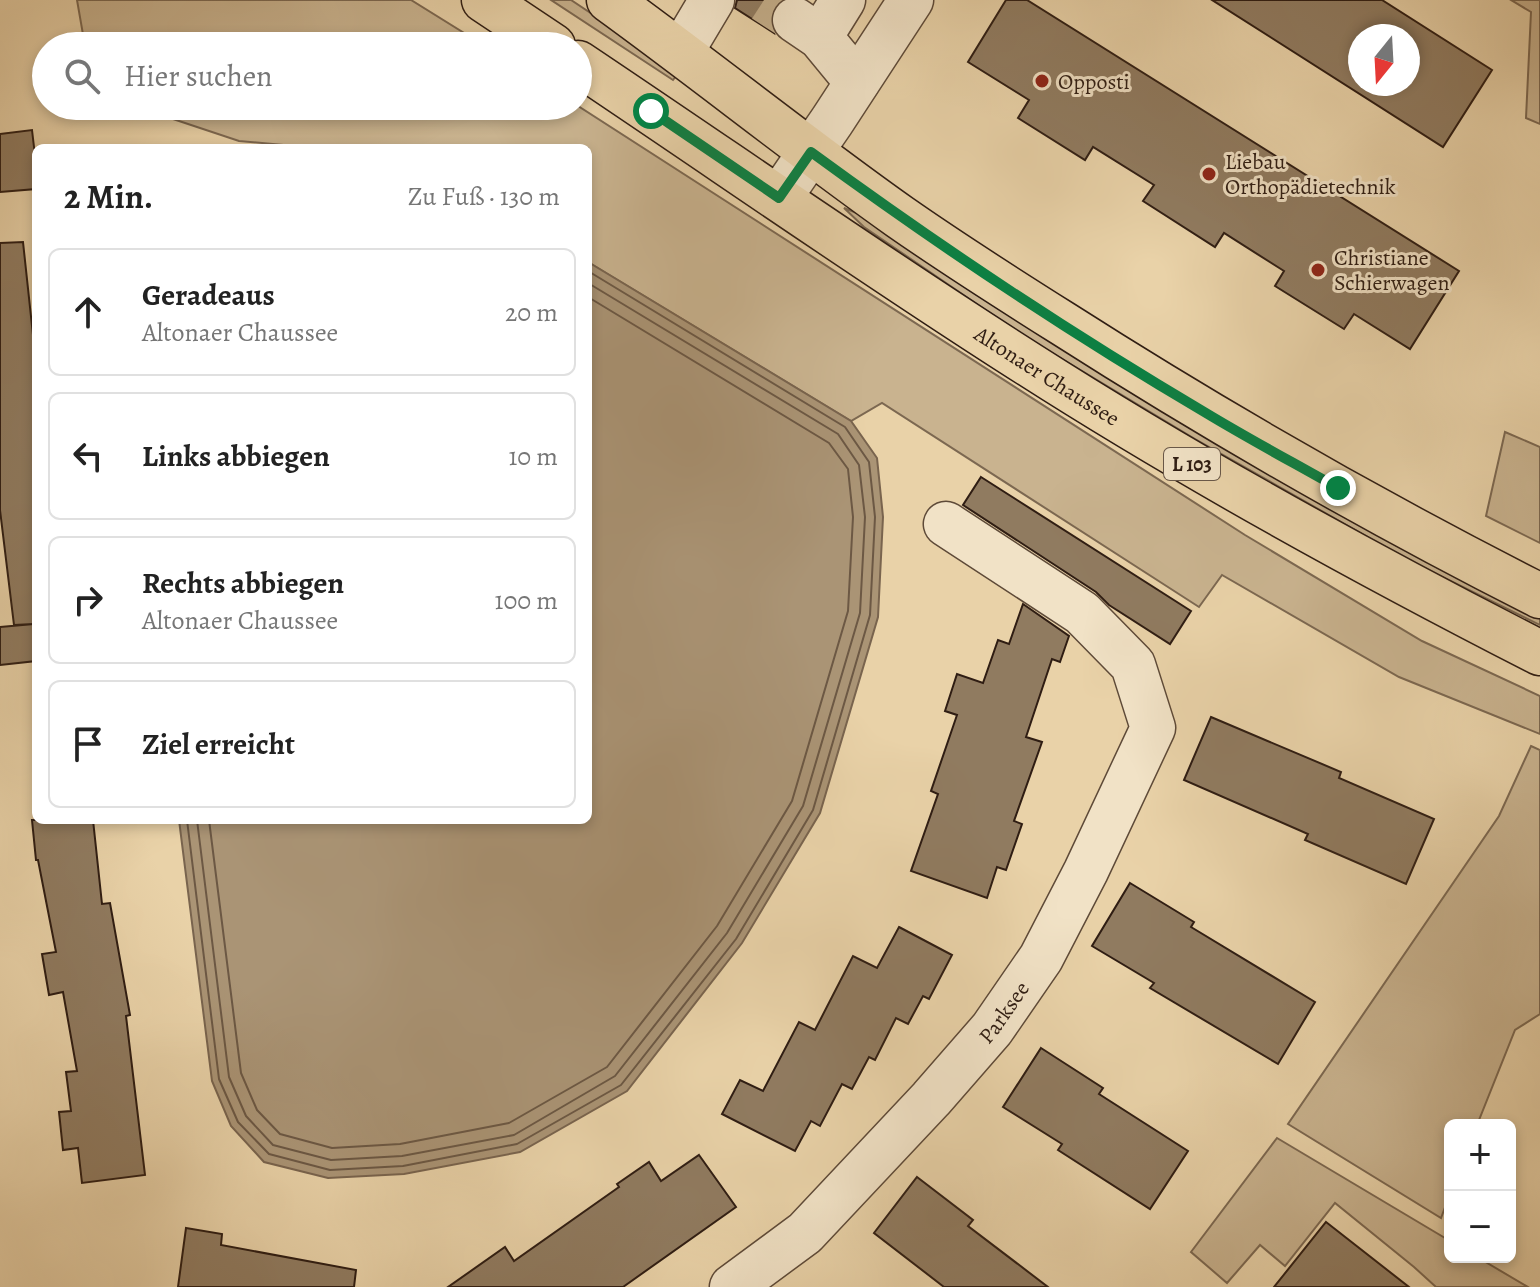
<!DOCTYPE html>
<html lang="de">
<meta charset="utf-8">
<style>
:root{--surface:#fff;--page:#f2f2f2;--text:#222;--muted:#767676;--line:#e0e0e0}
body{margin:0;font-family:Alegreya,serif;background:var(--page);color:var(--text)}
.controls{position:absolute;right:24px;bottom:24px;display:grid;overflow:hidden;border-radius:12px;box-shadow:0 4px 12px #0003}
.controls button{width:72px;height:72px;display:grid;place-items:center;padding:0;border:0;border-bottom:2px solid var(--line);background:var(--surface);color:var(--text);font:40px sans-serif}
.compass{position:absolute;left:1348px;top:24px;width:72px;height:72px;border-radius:50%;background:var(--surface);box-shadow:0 4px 12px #0003;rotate:198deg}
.stop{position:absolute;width:24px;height:24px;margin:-18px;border:6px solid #0b8043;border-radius:50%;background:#fff}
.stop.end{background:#0b8043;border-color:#fff;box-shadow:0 2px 8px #0008}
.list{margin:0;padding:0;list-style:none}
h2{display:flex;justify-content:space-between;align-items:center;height:104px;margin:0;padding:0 32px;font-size:34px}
h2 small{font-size:26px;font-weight:400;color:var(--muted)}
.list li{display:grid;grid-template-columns:52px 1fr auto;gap:24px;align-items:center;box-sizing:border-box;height:128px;margin:0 16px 16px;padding:0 16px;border:2px solid var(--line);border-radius:12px}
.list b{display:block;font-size:30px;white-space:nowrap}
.list p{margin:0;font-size:26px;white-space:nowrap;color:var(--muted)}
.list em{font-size:26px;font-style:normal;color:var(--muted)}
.icon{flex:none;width:44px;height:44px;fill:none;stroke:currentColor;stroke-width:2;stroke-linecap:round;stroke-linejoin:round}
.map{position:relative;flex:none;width:1540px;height:1287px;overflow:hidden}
.search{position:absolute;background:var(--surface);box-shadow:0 4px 12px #0003;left:32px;top:32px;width:560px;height:88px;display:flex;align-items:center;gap:20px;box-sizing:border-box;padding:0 28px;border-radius:44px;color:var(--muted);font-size:30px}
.panel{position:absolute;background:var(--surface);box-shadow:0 4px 12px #0003;left:32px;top:144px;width:560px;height:680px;border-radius:12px}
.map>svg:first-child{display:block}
</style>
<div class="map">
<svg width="1540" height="1287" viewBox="0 0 1540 1287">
<rect width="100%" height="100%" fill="#e9d2a8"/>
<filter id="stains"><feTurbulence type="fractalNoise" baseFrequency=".0025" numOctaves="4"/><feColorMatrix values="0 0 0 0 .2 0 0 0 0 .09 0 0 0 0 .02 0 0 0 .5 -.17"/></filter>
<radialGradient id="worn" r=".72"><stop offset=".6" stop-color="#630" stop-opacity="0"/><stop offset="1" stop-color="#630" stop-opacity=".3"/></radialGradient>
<g fill="#c9b38f" stroke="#7c6851" stroke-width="2">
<path d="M77 0H411L485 46H85Z"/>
<path d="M551 0H571L679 72 673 80Z"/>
<path d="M1511 0H1540V124L1526 118 1531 12Z"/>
<path d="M134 106H578L1245 535 1422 641 1540 696V734L1399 677 1222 575 1199 607 882 403 851 421 588 262V148H316L239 141Z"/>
<path d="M844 208 872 219 1540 611V625L1408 560 1195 439 1019 333 864 227Z"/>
<path d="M1505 432 1540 447V543L1486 516Z"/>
<path d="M1531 746 1540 750V1014L1515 1030 1477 1125H1450V1194L1441 1218 1288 1124 1499 816Z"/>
<path d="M1277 1138 1450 1241V1257H1477L1528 1287H1436L1414 1267 1335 1203 1285 1266 1260 1245 1227 1283 1191 1252Z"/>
</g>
<path fill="#aa9475" stroke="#79644e" stroke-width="2" d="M588 262 851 421 877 458 883 517 878 617 820 813 742 943 627 1091 520 1152 404 1174 328 1178 264 1162 231 1126 212 1081 179 820H588Z"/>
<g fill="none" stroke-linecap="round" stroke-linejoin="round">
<g stroke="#6c5844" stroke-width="2">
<path d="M187 820 219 1079 238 1122 269 1154 330 1170 403 1166 517 1144 621 1085 736 939 813 810 870 615 875 517 869 462 845 427 588 271"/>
<path d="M197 820 229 1077 246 1116 273 1145 331 1160 402 1156 514 1135 615 1076 727 933 803 806 860 613 865 517 859 465 838 434 588 283"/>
<path d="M209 820 241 1073 257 1110 280 1134 332 1148 400 1144 509 1123 607 1067 717 926 792 801 848 611 853 517 848 469 829 443 588 297"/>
</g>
</g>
<g fill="#907b60" stroke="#2f1d13" stroke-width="2" fill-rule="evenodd">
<path d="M737 0H781L774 7 770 17 774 33 735 8Z"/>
<path d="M1006 0H1027L1459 271 1410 349 1354 314 1344 329 1275 286 1284 271 1224 233 1215 247 1143 201 1154 185 1093 147 1085 160 1018 118 1029 100 968 62Z"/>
<path d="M1212 0H1382L1492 70 1443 147ZM1360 36H1408V84H1360Z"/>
<path d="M32 130 36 164V189L0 192V134Z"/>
<path d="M23 242 36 363V661L0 665V627L34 624 14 625 0 510V243Z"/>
<path d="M981 477 1191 611 1170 644 1109 605 1096 592 963 505Z"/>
<path d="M1023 604 1069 636 1060 662 1052 659 1026 737 1042 742 1014 821 1022 824 1006 870 997 867 987 898 911 871 938 794 931 791 957 715 945 711 957 674 983 683 998 640 1009 644Z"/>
<path d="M1211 717 1341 772 1339 778 1434 819 1406 884 1305 840 1308 834 1184 780Z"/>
<path d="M32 820H93L102 904 110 903 130 1015 126 1016 145 1175 82 1183 78 1148 63 1150 59 1112 71 1111 66 1072 77 1071 63 992 49 995 42 954 56 952 38 860H36Z"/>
<path d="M1130 883 1194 922 1191 927 1315 1002 1278 1064 1150 988 1154 983 1092 946Z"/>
<path d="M899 927 952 955 929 999 923 996 908 1024 896 1018 875 1060 869 1057 852 1089 842 1084 820 1126 811 1121 795 1151 722 1114 740 1080 763 1091 799 1022 815 1030 853 956 877 968Z"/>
<path d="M1041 1048 1103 1088 1099 1094 1188 1151 1150 1209 1058 1150 1062 1144 1003 1107Z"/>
<path d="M699 1155 736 1207 623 1287H448L505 1247 514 1261 619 1187 617 1184 649 1162 661 1181Z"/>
<path d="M917 1177 973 1220 968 1226 1048 1287H944L874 1233Z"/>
<path d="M1326 1222 1409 1287H1274Z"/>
<path d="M186 1228 222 1234 221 1245 356 1270 354 1287H178Z"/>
</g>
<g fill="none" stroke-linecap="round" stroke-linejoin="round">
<path stroke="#c4ae8a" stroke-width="44" stroke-dasharray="44 22" stroke-linecap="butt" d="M764 0 795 20"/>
<g stroke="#5e4a38" stroke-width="47">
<g id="minor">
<path d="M795 20 820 37 857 82"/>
<path d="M820 37 843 0"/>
<path d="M681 52 712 0"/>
<path d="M779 198 832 121 911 0"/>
<path id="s1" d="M732 1287 805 1233 931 1099 992 1029 1041 958 1086 871 1153 728 1133 665 1082 613 946 524"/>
</g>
</g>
<g stroke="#2f1d13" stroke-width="47">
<g id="major">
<path d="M484 0 553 46"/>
<path d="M609 0C707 71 801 147 900 217 953 254 1008 289 1062 323 1217 422 1376 513 1540 596"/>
<path id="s2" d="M578 63C729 164 877 268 1030 365 1194 470 1366 564 1540 653"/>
</g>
</g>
<use href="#minor" stroke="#f1e2c6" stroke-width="44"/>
<use href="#major" stroke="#e9d2a8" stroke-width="44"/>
</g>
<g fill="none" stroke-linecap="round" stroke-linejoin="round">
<path stroke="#0b8043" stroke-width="10" d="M651 111 779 198 811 152C938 245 1070 333 1206 413 1249 439 1294 463 1338 488"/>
</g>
<g fill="#8f2418" stroke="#f1e2c6" stroke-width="3">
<circle cx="1042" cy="81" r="8"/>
<circle cx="1209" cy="174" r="8"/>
<circle cx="1318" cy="270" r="8"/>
</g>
<g text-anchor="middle" stroke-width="6" stroke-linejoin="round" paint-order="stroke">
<rect fill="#f1e2c6" stroke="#695849" stroke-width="2" x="1164" y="448" width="56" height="32" rx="6"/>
<g font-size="20" font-weight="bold" fill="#2f1d13">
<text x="1192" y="471">L 103</text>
</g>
<g font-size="22" fill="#2f1d13" stroke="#f1e2c6" text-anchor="start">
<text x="1058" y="89">Opposti</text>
<text x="1225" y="169">Liebau<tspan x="1225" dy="25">Orthopädietechnik</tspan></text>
<text x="1334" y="265">Christiane<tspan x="1334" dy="25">Schierwagen</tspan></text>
</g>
<g font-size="22" fill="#2f1d13" stroke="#f1e2c6">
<text dy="8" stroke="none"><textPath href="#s2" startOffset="564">Altonaer Chaussee</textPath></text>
<text dy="8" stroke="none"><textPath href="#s1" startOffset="388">Parksee</textPath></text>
</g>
</g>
<rect width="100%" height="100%" filter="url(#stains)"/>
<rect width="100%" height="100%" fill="url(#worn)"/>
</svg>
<div class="controls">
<button>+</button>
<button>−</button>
</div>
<svg class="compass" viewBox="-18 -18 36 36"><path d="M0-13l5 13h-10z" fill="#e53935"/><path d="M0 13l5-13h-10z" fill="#767676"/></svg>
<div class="stop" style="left:651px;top:111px"></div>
<div class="stop end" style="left:1338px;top:488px"></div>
<div class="search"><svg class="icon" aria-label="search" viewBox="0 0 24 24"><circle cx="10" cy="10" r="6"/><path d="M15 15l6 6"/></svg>Hier suchen</div>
<section class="panel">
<h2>2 Min.<small>Zu Fuß · 130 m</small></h2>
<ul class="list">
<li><svg class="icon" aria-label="ahead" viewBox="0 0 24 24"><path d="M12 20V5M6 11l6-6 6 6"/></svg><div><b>Geradeaus</b><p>Altonaer Chaussee</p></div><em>20 m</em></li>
<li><svg class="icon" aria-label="left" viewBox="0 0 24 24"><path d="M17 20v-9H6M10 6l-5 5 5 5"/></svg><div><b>Links abbiegen</b></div><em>10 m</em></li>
<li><svg class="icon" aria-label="right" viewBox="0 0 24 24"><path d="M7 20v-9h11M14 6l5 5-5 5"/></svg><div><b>Rechts abbiegen</b><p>Altonaer Chaussee</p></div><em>100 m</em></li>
<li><svg class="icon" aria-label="arrive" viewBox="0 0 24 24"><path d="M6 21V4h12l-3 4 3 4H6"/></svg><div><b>Ziel erreicht</b></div></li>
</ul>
</section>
</div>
